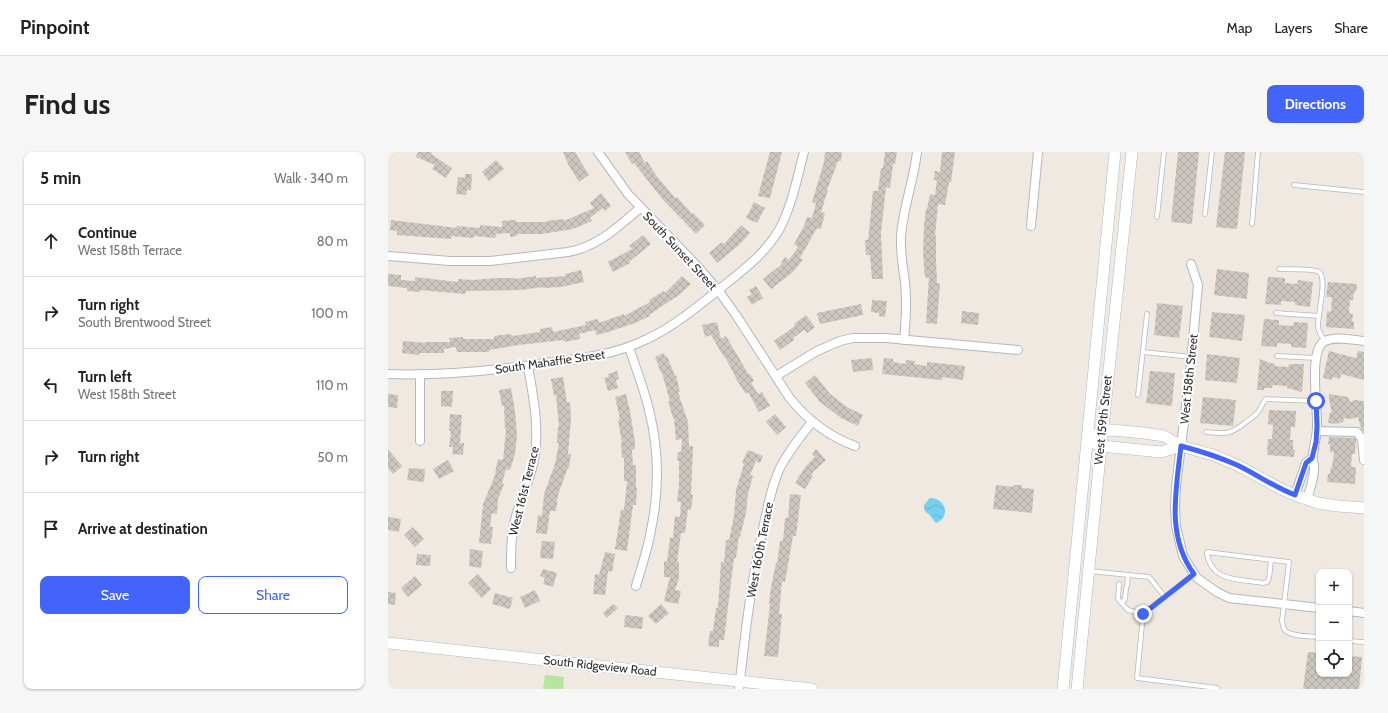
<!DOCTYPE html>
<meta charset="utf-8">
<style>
:root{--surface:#fff;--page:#f6f6f6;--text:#222;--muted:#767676;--line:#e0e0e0;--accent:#4264fb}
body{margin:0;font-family:Cabin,sans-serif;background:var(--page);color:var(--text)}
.controls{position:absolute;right:12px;bottom:12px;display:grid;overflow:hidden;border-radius:8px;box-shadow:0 1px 3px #0004}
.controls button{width:36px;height:36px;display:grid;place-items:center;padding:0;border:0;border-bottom:1px solid var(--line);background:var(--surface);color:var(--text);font:20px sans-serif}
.stop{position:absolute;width:12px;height:12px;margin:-9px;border:3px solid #4264fb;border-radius:50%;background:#fff}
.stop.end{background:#4264fb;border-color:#fff;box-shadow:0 1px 4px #0008}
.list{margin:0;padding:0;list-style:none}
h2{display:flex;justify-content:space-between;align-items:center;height:52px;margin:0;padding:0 16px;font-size:17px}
h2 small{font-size:13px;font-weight:400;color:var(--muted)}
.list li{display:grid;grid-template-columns:26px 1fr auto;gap:12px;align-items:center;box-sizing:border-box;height:72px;padding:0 16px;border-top:1px solid var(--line)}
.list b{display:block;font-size:15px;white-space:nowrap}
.list p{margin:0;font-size:13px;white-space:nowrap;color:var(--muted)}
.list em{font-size:13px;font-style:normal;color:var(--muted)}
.actions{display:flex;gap:8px;padding:12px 16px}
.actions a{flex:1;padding:9px 0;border:1px solid var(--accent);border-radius:8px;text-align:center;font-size:14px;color:var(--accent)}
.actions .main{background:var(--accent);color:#fff}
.icon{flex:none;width:22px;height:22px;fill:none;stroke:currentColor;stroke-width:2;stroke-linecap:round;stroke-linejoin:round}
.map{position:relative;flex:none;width:976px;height:537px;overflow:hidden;border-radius:8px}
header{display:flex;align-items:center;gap:24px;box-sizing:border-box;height:56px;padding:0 20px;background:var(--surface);border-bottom:1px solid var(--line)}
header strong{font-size:19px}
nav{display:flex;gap:22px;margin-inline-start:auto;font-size:14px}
.intro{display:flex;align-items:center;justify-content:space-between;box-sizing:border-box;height:96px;padding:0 24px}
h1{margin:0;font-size:28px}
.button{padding:10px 18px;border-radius:8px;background:var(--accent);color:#fff;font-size:14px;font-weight:700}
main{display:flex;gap:24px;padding:0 24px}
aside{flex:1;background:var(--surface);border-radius:8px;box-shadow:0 1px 3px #0004}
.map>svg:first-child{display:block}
</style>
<header>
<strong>Pinpoint</strong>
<nav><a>Map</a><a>Layers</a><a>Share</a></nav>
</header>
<div class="intro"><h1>Find us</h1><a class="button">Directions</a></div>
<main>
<aside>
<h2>5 min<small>Walk · 340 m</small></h2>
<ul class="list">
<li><svg class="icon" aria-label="ahead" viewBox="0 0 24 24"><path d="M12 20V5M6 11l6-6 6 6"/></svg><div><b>Continue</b><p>West 158th Terrace</p></div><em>80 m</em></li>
<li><svg class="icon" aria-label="right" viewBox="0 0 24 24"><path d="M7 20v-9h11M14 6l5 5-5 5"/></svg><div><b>Turn right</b><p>South Brentwood Street</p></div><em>100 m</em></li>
<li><svg class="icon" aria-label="left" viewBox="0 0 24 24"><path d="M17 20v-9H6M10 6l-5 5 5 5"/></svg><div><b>Turn left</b><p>West 158th Street</p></div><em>110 m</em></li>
<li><svg class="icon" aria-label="right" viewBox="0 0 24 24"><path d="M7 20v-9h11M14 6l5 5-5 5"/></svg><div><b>Turn right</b></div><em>50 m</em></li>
<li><svg class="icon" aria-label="arrive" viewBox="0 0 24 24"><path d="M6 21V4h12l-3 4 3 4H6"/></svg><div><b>Arrive at destination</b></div></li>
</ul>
<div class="actions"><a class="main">Save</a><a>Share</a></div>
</aside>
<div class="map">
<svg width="976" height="537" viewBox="0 0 976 537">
<defs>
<pattern id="water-waves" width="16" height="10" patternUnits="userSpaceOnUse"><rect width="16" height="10" fill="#75cff0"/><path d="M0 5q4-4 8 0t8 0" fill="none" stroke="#66b2ce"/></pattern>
<pattern id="building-cross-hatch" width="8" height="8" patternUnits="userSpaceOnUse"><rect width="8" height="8" fill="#cbc7bf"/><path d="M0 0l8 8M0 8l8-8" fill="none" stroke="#afaba4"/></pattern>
</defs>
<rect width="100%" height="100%" fill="#efe9e1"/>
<path fill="#b6e59e" d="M157 523 176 525 175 537H155Z"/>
<path fill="url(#water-waves)" d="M542 346C558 346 563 365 548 371 546 369 545 367 544 366 540 359 536 363 536 353Z"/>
<g fill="url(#building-cross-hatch)">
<path d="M30 0H44L43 2 64 16 58 26 44 17 47 13 28 5Z"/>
<path d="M175 0H187L201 23 191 30 180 12Z"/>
<path d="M237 0H251L257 11 259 9 268 23 287 46 289 45 304 62 305 61 317 73 308 82 275 48 246 11 244 12Z"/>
<path d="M382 0H394L382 46 370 44Z"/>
<path d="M437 0H454L453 9H450L439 38H440L433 60 437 61 433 77 429 76 412 106 415 108 405 120 383 137 375 127 394 112 393 111 397 105 401 108 410 95 406 92 416 74 419 65 424 66 428 51 424 50 436 10Z"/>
<path d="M497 0H509L507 12H505L502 36 498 35 493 81 495 127H484L482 103H478L477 88H480L485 39H490L493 16H495Z"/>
<path d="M554 0H567L563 30H561L557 53 550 52 547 84H548V106L549 131H552L549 172 538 171 541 125 537 126 535 100 536 73 538 57H539L542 42 547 43 549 28H546L547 19 552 20Z"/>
<path d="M790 0H811L804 72 783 70Z"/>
<path d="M837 0H857L849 77 828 75Z"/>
<path d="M108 8 116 17 101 29 94 20Z"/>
<path d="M77 22H84L83 38H79L78 43 68 42 70 25 77 26Z"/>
<path d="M213 41 223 54 217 59 215 56 202 66 204 69 185 77 154 82H129V84L122 85V81L108 82 107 86 86 84 85 86 64 84 63 87 9 83V79L2 78 3 68 69 76V74L92 76V73L114 75V69L128 68V70H160L159 69 176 67V69L206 56 202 51Z"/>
<path d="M366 50 377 56 369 71 358 66Z"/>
<path d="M353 73 362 81 351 93 329 111 321 101 334 90 336 92Z"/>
<path d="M255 83 263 92 241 110 242 111 225 120 220 110 244 97 241 94Z"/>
<path d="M829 117 861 121 859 147 826 143Z"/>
<path d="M193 118 196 130 173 135 155 136V135L133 138 78 139 77 142 32 138V140L19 139V136L0 134V122L13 123V128L27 129V125L70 130V127L85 128 108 126H127V127L148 124V126L178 124 177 122Z"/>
<path d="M294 124 303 132 291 143 261 163 262 164 247 171 217 181 208 183 207 178 191 182 192 187 176 190 175 188 130 193 101 198V200H69L68 195 56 197V201H31V203L14 201 15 189 38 191V190H62L61 186 75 185V187H106V184L123 182 124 184 152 180V177L164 175 165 180 198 173 197 170 210 167 211 171 236 162V164L262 150 261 148 276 139 277 141Z"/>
<path d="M880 125 897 126V131L909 132 910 128 925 130 922 155 907 153V150L893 149V153L877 152Z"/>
<path d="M940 130 969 132 968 140H966L965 148H962L961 161 965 162 964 169 966 170V177L938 175 939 159 943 160 944 145H938Z"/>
<path d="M368 134 375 146 364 153 359 145 364 142 361 138Z"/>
<path d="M484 148 499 149 497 165 491 164V161L483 160Z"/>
<path d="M769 151 795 154 791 186 766 183Z"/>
<path d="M473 152 475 163 432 172 429 161Z"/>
<path d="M574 159 591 161 590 173 573 171Z"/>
<path d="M824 160 857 163 854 189 821 185Z"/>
<path d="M418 163 427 175 419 181 416 178 405 186 406 188 392 198 386 189 407 174 406 172Z"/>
<path d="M876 167 891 168V173L905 174 906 170 920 171 918 196 903 195V192L889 191V195L873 194Z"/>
<path d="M329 170 333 187 338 184 361 223 362 222 366 229 363 231 370 242 374 240 382 254 371 260 360 240 358 242 350 230 337 205H336L323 183 317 185 314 173Z"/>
<path d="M941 199 968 206 970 199 976 200V228L953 222 952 227 944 225V228L935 226Z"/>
<path d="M276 201 277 205 279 204 287 224 288 223 292 240H290L300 270 301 294H305L303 343H305L303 358 300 357 297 381H293L289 410H291V426L287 438 293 439 290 452 276 449 282 425H276V409L279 410 282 385 285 386 287 364 292 365 293 350 289 349 291 334V309H289L290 300H293L294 287 288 288 286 266H285L280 249H282L274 221H273L267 205Z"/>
<path d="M819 202 852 206 849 231 817 228Z"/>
<path d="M484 206 485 218 465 220 463 208Z"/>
<path d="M496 206 505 207V210L518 212V208L527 209 526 212 539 214V210L577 214 575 228 554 225V228L494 222Z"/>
<path d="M872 207 882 211 887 212 886 214 900 215 902 212H916L914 240 899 236V234L885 233 884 236H876V238H869Z"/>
<path d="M229 219 231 227 228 228 230 236 220 239 216 226 221 225 220 222Z"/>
<path d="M762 219 787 221 784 254 758 251Z"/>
<path d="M427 223 442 242 459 255 475 263 470 274 453 266 432 250 417 231Z"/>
<path d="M175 225 179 251 182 250 183 267 180 302H183L181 316 180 315 170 343 168 359H162L159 382 148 381 150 363 154 364 156 342 167 312 171 291H169L170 275H171L168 243 166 244 163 227Z"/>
<path d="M123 236 127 259 129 284 127 302 122 318 118 317 114 331 116 332 110 347 109 362 104 361 102 375H105L103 392 91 391 95 352 108 321H107L110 307 115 308 118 277H117L116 253 114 254 111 238Z"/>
<path d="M53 239H65L64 255 53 254Z"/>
<path d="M0 242 10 243 9 256 0 255Z"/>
<path d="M238 242 242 259 247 290V297L244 298 245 313H248V336H249L248 353H245L239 399 227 397 233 358H236L239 329H236V306H234L233 291H234L230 268 232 267 227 245Z"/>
<path d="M941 242 960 245 962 250 967 248 976 249V280L973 276 970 265 962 267 956 266 955 270 949 272 940 271 942 260H944L941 248Z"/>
<path d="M815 245 848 248 845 274 812 271Z"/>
<path d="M881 258 908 259 907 275H903L902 288H905V298H907L906 305 879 303 880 287H884L885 273 880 272Z"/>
<path d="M62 262 74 263 72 291H76L75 303 64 302 65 295H61L63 279H61Z"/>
<path d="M387 262 398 275 389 283 378 270Z"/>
<path d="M941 285 967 286 968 288 967 302H964L963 315H968L967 332 939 330 940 322H942L943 315H944L946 300H942V292H940Z"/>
<path d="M0 297 14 314 5 322 0 316Z"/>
<path d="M428 297 438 308 423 322 425 324 417 337 407 331 418 314 427 305 424 302Z"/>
<path d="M360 298 375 304 372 311 368 309 362 323 365 324 360 342 358 361 352 385 351 384 348 406H346L336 488H331V495L320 494 322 479H325L328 456H330L333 410H336L338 388H341L346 364 348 338 356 312 354 311Z"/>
<path d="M60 308 66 319 51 327 45 317Z"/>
<path d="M21 316 37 317 36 330 19 328Z"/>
<path d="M608 333 625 335 626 333H634L633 336 646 337 644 361 605 357Z"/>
<path d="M402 342 413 343 408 384H405L397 430 394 429 391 462H394L390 505 376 504 382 453 381 452 383 435 388 411 389 412 392 389H395L397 366H400Z"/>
<path d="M0 365 13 367 11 380 0 378Z"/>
<path d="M25 375 36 387 27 395 16 383Z"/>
<path d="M154 389 167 390 165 407 152 406Z"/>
<path d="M82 397 95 399 93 416 81 414Z"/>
<path d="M217 400 227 402 224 420 220 419 217 443 205 442 207 422 211 423Z"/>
<path d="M29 402 43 403 42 414 28 413Z"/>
<path d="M155 417 169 421 165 435 155 432 157 426 152 424Z"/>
<path d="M90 422 103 437 94 446 80 431Z"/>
<path d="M27 424 34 433 20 445 13 436Z"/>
<path d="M147 438 152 449 137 456 132 445Z"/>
<path d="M0 440 8 441 7 453 0 452Z"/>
<path d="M107 441 125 446 122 457 104 452Z"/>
<path d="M225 452 230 456 219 466 215 461Z"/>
<path d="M273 452 281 461 268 472 260 464Z"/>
<path d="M237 463 255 465 254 477 236 475Z"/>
<path d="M920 500 931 501V522H961V504L974 505 971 537H915Z"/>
</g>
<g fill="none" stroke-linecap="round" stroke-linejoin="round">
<g stroke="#b4b7c1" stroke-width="5.5">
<g id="lane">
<path d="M906 33 976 40"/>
<path d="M817 62 824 0"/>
<path d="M769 65 776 0"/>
<path d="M864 72 870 0"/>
<path d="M891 117C900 118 924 116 931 120 940 126 929 165 930 175 931 180 934 185 937 189"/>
<path d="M888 161 931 164"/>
<path d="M755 200 804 205"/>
<path d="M889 204 928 206"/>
<path d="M750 243 759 162"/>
<path d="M818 280C838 282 842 283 858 270 862 267 867 264 870 260 874 255 874 251 878 247L928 249"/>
<path d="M883 408 881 427 879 430 875 431C851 427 822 430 819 400L901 410 894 469C895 473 895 478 899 480 908 485 922 484 931 485"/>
<path d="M701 419 761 425 777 445"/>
<path d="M806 422 755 462 749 526 829 536 830 537"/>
<path d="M731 432 730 447 740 458 755 462"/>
<path d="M739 434 740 423"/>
<path d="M734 451 737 447 738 436"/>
<path d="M961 470 962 459"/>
<path d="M961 489 976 490"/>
</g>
</g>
<g stroke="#b4b7c1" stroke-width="10">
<g id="street">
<path d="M210 0 240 42 311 116 330 138 348 163 401 245C419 268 440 284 467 294"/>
<path d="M643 74 650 0"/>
<path d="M0 104 62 109H102L180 100C209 95 230 75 252 56"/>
<path d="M803 112 810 133 802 222 788 334 787 355 788 374 795 404 809 426 829 440 841 446 931 456"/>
<path d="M516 188C518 168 519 150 517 130 515 115 512 100 513 84 515 56 526 28 529 0"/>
<path d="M241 195C248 217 257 239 262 262 271 300 271 340 263 378 260 397 253 416 248 434"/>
<path d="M0 222C54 224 103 219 157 211 192 207 227 203 259 187 287 174 310 154 334 135 355 118 377 102 391 78 404 54 409 26 416 0"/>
<path d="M388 224 429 199 452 189 465 186H498L630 198"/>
<path d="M929 279 969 280 974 287 976 308"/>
<path d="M32 289V222"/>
<path d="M907 343 918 311 924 306"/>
<path d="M919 347C922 337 927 325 926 314 926 311 924 308 925 305 925 295 929 285 929 275 930 256 921 205 934 191 943 183 965 188 976 189"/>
<path d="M123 416C123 399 123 381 128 364 134 344 144 324 147 302 151 273 145 243 140 214"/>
<path d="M961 459 976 461"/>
<path d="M351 537C357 483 363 429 375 377 379 357 383 337 391 318 400 300 412 285 424 270"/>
</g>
</g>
<g stroke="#b4b7c1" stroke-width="12">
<g id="secondary">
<path d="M709 282 714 279 724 278 756 281 776 284 793 294 825 303 849 313 895 338 907 343 930 351 950 354 976 356"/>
<path d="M706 291 713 294 773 300 793 294"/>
<path d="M0 491 424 537"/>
<path d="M675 537 727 0"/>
<path d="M689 537 713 294 744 0"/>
</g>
</g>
<use href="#lane" stroke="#fff" stroke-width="4"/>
<use href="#street" stroke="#fff" stroke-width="8"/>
<use href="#secondary" stroke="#fff" stroke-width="11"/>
</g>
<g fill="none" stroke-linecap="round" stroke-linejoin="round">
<path stroke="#4264fb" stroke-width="5" d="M755 462 806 422C778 384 788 338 793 294 812 299 831 305 849 313 868 322 886 335 907 343L918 311 924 306 928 290 929 274 928 249"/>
</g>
<g text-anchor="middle" stroke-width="4" stroke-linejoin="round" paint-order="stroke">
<g font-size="12" fill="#2e2e2e" stroke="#fff">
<text transform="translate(292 99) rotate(47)" y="4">South Sunset Street</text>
<text transform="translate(162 210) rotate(-8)" y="4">South Mahaffie Street</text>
<text transform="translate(801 227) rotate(-84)" y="4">West 158th Street</text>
<text transform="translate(715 268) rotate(-84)" y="4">West 159th Street</text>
<text transform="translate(136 339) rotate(-76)" y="4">West 161st Terrace</text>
<text transform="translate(372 398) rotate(-79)" y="4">West 160th Terrace</text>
<text transform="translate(212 514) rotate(6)" y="4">South Ridgeview Road</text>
</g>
</g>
</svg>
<div class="controls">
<button>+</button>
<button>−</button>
<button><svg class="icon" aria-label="locate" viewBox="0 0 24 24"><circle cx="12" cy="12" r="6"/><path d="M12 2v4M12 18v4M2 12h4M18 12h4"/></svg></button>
</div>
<div class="stop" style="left:928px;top:249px"></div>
<div class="stop end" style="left:755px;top:462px"></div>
</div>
</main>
